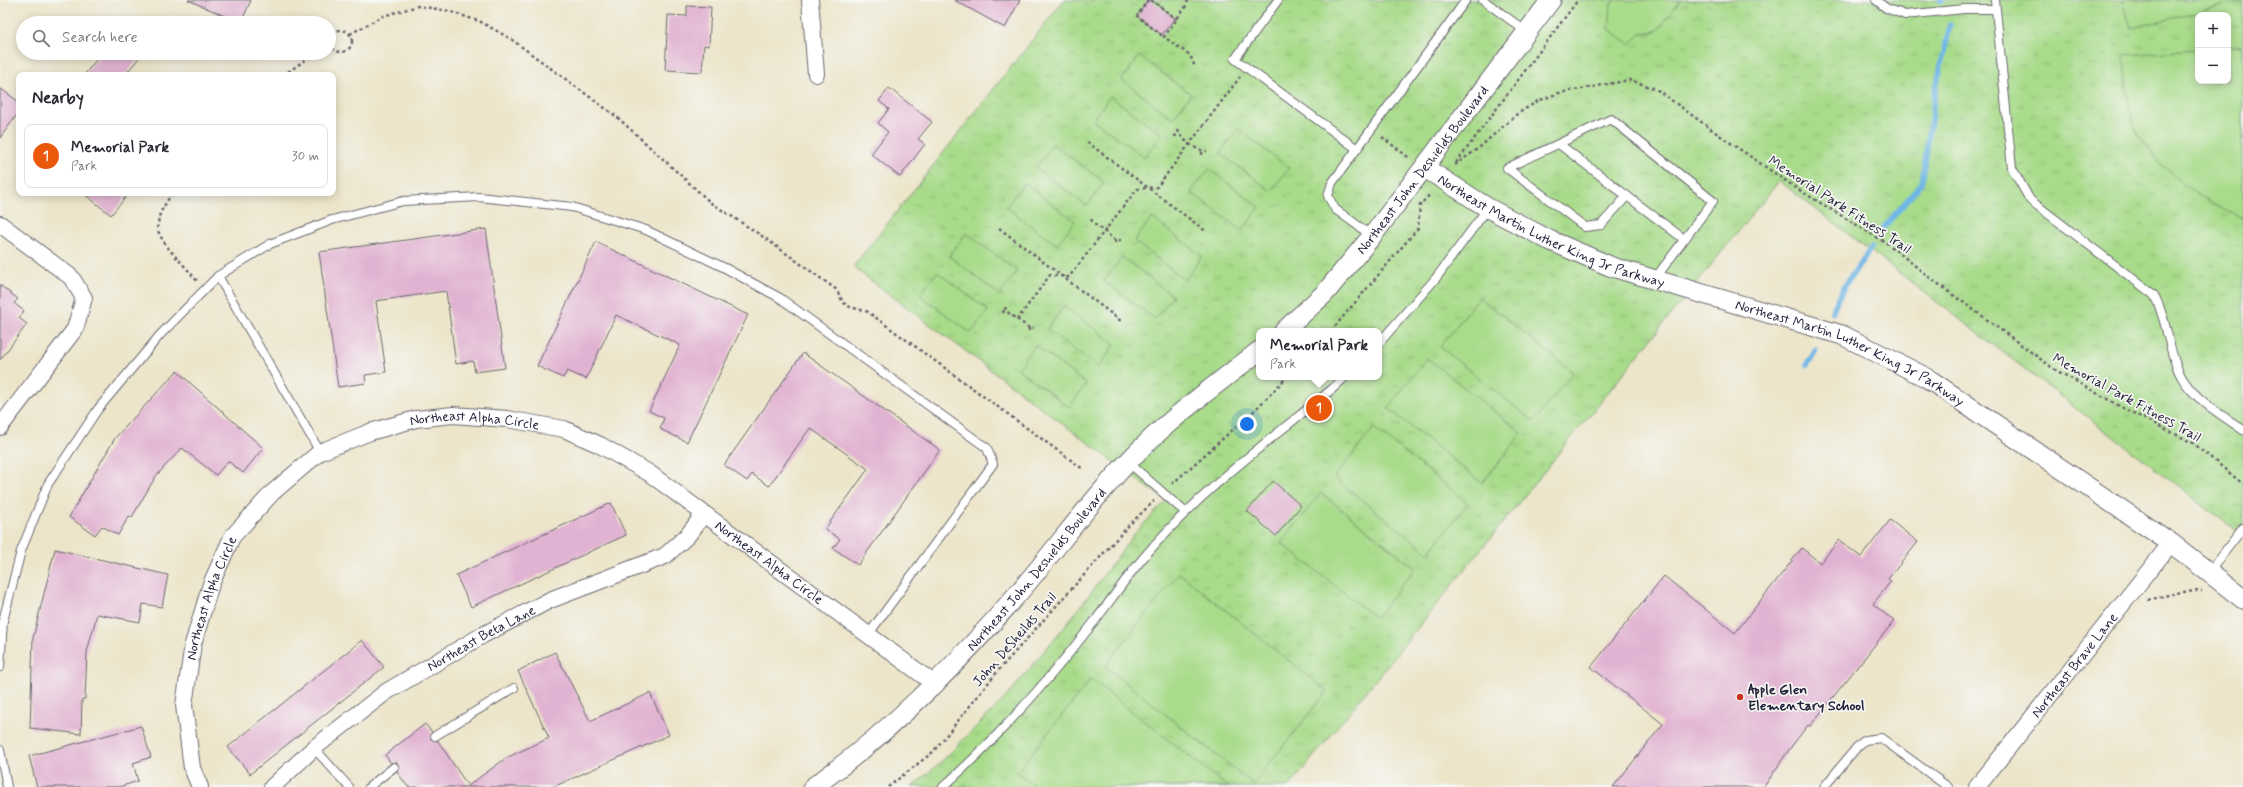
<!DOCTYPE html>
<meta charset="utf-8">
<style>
:root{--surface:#fff;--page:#f2f2f3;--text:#2b2b33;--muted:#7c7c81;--line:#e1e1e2;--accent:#ea580c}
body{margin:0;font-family:Mynerve,sans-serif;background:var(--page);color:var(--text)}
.controls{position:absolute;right:12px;top:12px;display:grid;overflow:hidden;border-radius:8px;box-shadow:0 2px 10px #0003}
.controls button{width:36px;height:36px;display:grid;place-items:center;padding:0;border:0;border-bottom:1px solid var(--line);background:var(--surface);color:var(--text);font:20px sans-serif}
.you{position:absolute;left:1247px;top:424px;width:14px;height:14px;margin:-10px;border:3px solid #fff;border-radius:50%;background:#1a73e8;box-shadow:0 0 0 6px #1a73e833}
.badge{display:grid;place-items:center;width:26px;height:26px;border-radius:50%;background:var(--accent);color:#fff;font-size:13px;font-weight:700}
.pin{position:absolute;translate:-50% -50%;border:2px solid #fff;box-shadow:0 1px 4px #0006}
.popup{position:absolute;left:1256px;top:328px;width:126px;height:52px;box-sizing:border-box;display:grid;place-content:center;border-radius:8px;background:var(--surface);filter:drop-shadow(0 1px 3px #0005);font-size:13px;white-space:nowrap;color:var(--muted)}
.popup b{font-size:15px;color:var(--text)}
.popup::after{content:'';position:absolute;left:50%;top:100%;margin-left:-8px;border:8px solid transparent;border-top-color:var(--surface)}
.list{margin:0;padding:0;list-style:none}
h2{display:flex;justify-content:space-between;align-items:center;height:52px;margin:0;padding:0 16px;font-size:17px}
h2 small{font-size:13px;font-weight:400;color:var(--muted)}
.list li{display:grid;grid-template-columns:26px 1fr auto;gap:12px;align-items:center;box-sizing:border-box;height:64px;margin:0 8px 8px;padding:0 8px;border:1px solid var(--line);border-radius:8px}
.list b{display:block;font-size:15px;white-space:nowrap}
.list p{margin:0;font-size:13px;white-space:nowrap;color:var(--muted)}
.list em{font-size:13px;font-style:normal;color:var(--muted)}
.icon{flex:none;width:22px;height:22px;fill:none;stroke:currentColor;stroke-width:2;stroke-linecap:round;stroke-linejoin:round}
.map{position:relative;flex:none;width:2243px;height:787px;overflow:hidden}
.search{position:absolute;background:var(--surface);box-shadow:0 2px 10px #0003;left:16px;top:16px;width:320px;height:44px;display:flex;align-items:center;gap:10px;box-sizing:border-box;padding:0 14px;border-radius:22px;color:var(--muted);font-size:15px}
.panel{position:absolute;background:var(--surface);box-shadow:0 2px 10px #0003;left:16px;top:72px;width:320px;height:124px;border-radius:8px}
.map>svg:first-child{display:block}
</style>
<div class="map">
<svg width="2243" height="787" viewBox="0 0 2243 787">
<defs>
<pattern id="park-tufts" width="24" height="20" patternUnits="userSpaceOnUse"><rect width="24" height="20" fill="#a8db8a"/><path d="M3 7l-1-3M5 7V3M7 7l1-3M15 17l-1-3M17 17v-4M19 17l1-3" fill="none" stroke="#90bc78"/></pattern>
</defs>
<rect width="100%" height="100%" fill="#f6f6f2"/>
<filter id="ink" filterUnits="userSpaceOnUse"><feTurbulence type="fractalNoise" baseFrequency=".025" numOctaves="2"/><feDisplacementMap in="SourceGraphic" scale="8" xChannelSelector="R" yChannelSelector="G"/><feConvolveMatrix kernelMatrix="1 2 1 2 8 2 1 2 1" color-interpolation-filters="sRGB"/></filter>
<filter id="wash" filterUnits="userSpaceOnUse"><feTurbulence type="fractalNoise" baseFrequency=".012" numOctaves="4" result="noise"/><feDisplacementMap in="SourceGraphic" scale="16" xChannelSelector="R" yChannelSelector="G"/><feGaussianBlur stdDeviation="0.9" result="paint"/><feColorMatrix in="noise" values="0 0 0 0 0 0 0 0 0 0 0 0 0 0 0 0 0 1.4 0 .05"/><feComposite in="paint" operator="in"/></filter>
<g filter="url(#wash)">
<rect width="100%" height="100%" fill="#ece5ca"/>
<path fill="url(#park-tufts)" stroke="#657e62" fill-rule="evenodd" d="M1064 0H2243V536L1779 181 1289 787H912L943 760 1008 695 1077 611 1135 533 1166 501 853 267ZM2198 15H2228V81H2198ZM1259 331H1379V377H1259Z"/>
<g fill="#a8db8a" stroke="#657e62">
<path d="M1614 0H1681L1657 31 1641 34 1630 44 1609 29 1611 4Z"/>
<path d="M2123 0H2243V1L2131 28Z"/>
<path d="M2243 46V218C2206 204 2175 182 2150 150 2147 146 2142 141 2139 136 2127 112 2126 81 2124 55L2198 50V81H2228V47Z"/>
<path d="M1139 56 1191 94 1173 118 1122 80Z"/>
<path d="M1110 96 1162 134 1144 157 1093 120Z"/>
<path d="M1238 129 1289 168 1271 191 1220 153Z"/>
<path d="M1053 144 1104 182 1087 206 1036 168Z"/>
<path d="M1209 169 1260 207 1242 231 1191 192Z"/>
<path d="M1024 183 1075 221 1057 245 1006 207Z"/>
<path d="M1152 218 1202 256 1185 280 1134 241Z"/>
<path d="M966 233 1017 271 1000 295 949 256Z"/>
<path d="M1122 257 1173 296 1155 319 1104 281Z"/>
<path d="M937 272 988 310 971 333 920 295Z"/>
<path d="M1479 297 1573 372 1534 422 1440 347Z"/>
<path d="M1064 306 1115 344 1098 368 1047 329Z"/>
<path d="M1035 345 1086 384 1069 407 1018 369Z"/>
<path d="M1427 358 1522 433 1482 483 1388 408Z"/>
<path d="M1374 428 1468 503 1429 553 1334 478Z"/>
<path d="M1321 493 1415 568 1376 618 1281 543Z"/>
<path d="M1179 573 1327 691 1253 784 1105 666Z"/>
<path d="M1091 679 1228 787H1036L1017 772Z"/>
</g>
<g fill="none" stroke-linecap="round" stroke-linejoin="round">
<g stroke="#6eb6e6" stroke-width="5.5">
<path d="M1940 0 1941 1"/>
<path d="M1884 227 1922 183 1935 92 1950 25"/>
<path d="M1832 312 1844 287 1871 248"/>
<path d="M1807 365 1816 350"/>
</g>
</g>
<g id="blocks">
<g fill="#e1b3d2">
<path d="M188 0H251L241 23Z"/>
<path d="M954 0H1020L1005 28Z"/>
<path d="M1148 0H1151L1175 18 1162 35 1137 16Z"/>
<path d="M687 6 711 7 709 46 704 45 702 72 665 70 668 15 687 16Z"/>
<path d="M102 53H143L125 75H84Z"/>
<path d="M0 88 19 102V112L0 138Z"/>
<path d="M889 88 932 122 918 139 925 144 900 177 871 154 888 132 878 123 889 109 879 101Z"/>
<path d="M83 193H129L111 215Z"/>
<path d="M486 229 505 368 475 372 473 361 456 364 446 291 376 301 386 372 365 375 366 383 338 387 319 252Z"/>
<path d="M596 242 748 315 687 442 660 429 664 418 649 411 680 345 616 315 586 379 567 371 563 378 537 366Z"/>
<path d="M0 285 18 299 14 303 24 311 19 318 27 324 0 360Z"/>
<path d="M803 353 940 450 858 565 833 548 840 539 825 529 868 469 810 428 769 486 752 474 747 481 724 465Z"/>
<path d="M177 371 263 448 243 473 228 461 216 475 182 448 156 476 132 517 129 516 118 535 102 526 95 535 69 517 115 438Z"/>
<path d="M1273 481 1301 506 1276 536 1247 511Z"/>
<path d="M611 503 626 535 471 607 456 575Z"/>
<path d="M1890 520 1918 542 1888 579 1891 581 1873 604 1894 621 1810 726 1808 725 1788 751 1764 787H1613L1663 724 1591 667 1664 576 1735 633 1802 548 1820 563 1839 540 1861 557Z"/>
<path d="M55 549 168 575 162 607 143 604 140 622 97 614 87 652 85 699H82L81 734 30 728 33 638Z"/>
<path d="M362 640 384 667 250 774 228 747Z"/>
<path d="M555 652 590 721 650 693 669 735 553 787H408L397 772 398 764 396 762 391 763 385 755 425 724 432 732 431 739 438 741 468 786 506 758 549 738 518 671Z"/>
<path d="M141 726 151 757 133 763 138 781 119 787H37L29 756Z"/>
</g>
</g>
</g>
<g filter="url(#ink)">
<use href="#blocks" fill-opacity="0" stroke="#69666d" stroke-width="1"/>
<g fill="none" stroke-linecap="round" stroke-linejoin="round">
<g stroke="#69666d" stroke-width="10">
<g id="service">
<path d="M1278 0 1235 59 1357 149"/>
<path d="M1483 0 1527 32"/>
<path d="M1876 0 1886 8 1905 15 1964 9H1996"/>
<path d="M1995 0 2012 168 2030 200 2154 295C2169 322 2168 357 2184 381 2198 402 2224 416 2243 430"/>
<path d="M1559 144 1627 196 1601 225 1585 227 1507 168 1611 119 1713 201 1654 280"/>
<path d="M1627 196 1684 239"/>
<path d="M1372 236 1335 209 1328 196 1332 183 1466 0"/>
<path d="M1379 343 1436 278 1488 208"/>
<path d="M320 452 218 276 270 244 332 220 403 201 479 197 572 207 646 230 725 268 780 298 987 448 993 464 868 635"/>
<path d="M1128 462 1185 512"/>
<path d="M2209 572 2243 528"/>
<path d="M0 667 3 621 21 551 48 484 98 409 160 335 218 276"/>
<path d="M435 736 514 688"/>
<path d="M314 748 349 787"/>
<path d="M0 750 7 787"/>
<path d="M369 787 394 767"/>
<path d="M943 787C999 737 1048 681 1094 622 1111 600 1126 578 1144 557 1198 493 1266 443 1331 390L1345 377"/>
<path d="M1824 787 1857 747 1865 740 1881 738 1948 787"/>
</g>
</g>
<g stroke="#69666d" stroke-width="18">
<g id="minor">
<path d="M810 0 816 74"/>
<path d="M0 224 71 277 84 298 75 329 0 427"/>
<path id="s1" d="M200 787 192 768 184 705 193 644 211 584 232 537 272 493 320 452 370 432 416 419 453 415 507 419 564 429 600 445 649 473 936 685"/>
<path id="s2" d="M272 787 314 748 386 692 483 635 550 600 665 556 688 535 704 514"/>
<path id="s3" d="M1977 787 2171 543"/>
</g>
</g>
<g stroke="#69666d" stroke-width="21">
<g id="tertiary">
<path id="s4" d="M1425 168 1488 208 1549 240 1612 267 1842 335 1927 378 2171 543 2243 599"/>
<path id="s5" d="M1284 331 1325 293 1372 236 1551 0"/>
<path id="s6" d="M813 787C891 732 958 664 1020 591 1056 549 1089 503 1127 463 1166 421 1214 386 1259 351"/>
</g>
</g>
<g stroke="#69666d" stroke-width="2.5" stroke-dasharray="3 3" stroke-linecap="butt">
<path d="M1148 0 1137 16 1164 37"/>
<path d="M1151 0 1177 19"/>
<path d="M1188 0 1186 6 1164 37 1190 55 1195 67"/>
<circle cx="341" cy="41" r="11"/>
<path d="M350 34 383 16 418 6 449 11 481 22 511 39 617 117 711 203 762 236 837 290C846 312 850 305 868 312L1083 469"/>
<path d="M283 75 316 53"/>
<path d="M1178 130C1180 139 1198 152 1207 151"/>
<path d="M1174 136 1179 135"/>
<path d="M1382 137 1408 157"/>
<path d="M1087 142 1207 232"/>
<path d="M1202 152V156"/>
<path d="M1456 163 1578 0"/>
<path d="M1455 165 1480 147 1517 114 1538 101 1559 93 1630 80 1656 89 1722 137 1799 190 1888 244 1929 277 2054 369 2123 408 2193 443 2243 484"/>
<path d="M172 193 160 213 157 229C168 253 182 261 197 281"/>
<path d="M1091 219 1093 223 1115 240H1121"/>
<path d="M999 228 1121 321"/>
<path d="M1115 240 1116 245"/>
<path d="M1005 307 1006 311"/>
<path d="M1002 312 1006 311 1029 328H1034"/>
<path d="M1017 320 1050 275 1069 277 1137 189 1157 187 1240 77"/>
<path d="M1029 328V334"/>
<path d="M1331 331 1418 228 1420 205 1431 193"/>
<path d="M1172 484 1256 409 1287 377"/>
<path d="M2148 600 2181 592 2202 591"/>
<path d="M888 787 933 752 997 672 1129 525 1154 501"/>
</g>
<use href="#service" stroke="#fff" stroke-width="8"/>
<use href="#minor" stroke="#fff" stroke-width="16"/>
<use href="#tertiary" stroke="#fff" stroke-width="19"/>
</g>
</g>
<circle fill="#c8321e" stroke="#f6f6f2" stroke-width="1.5" cx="1740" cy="697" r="4"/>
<g text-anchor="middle" stroke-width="3.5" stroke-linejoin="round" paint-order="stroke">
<g font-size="14" fill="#22223b" stroke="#f6f6f2">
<text dy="5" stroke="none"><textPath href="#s5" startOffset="213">Northeast John Deshields Boulevard</textPath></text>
<text transform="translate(1840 204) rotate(33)" y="5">Memorial Park Fitness Trail</text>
<text dy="5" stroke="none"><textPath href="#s4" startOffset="142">Northeast Martin Luther King Jr Parkway</textPath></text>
<text dy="5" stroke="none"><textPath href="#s4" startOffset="466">Northeast Martin Luther King Jr Parkway</textPath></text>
<text transform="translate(2127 397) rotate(29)" y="5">Memorial Park Fitness Trail</text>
<text dy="5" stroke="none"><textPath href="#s1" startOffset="543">Northeast Alpha Circle</textPath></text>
<text dy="5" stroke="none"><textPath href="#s1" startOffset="879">Northeast Alpha Circle</textPath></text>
<text dy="5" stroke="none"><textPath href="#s6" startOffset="313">Northeast John Deshields Boulevard</textPath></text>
<text dy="5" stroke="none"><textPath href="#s1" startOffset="195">Northeast Alpha Circle</textPath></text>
<text dy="5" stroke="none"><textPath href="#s2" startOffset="258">Northeast Beta Lane</textPath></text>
<text transform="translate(1014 639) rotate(-49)" y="5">John DeSheilds Trail</text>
<text dy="5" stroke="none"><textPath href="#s3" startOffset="156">Northeast Brave Lane</textPath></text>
</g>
<g font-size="14" font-weight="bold" fill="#22223b" stroke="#f6f6f2" text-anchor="start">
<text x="1748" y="694">Apple Glen<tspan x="1748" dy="16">Elementary School</tspan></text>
</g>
</g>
</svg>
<div class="controls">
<button>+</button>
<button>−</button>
</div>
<div class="you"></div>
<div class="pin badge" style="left:1319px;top:408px">1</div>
<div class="popup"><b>Memorial Park</b>Park</div>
<div class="search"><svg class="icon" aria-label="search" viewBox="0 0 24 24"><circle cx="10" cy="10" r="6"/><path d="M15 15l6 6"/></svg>Search here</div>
<section class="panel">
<h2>Nearby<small></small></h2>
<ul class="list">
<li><span class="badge">1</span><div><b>Memorial Park</b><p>Park</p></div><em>30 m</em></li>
</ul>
</section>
</div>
